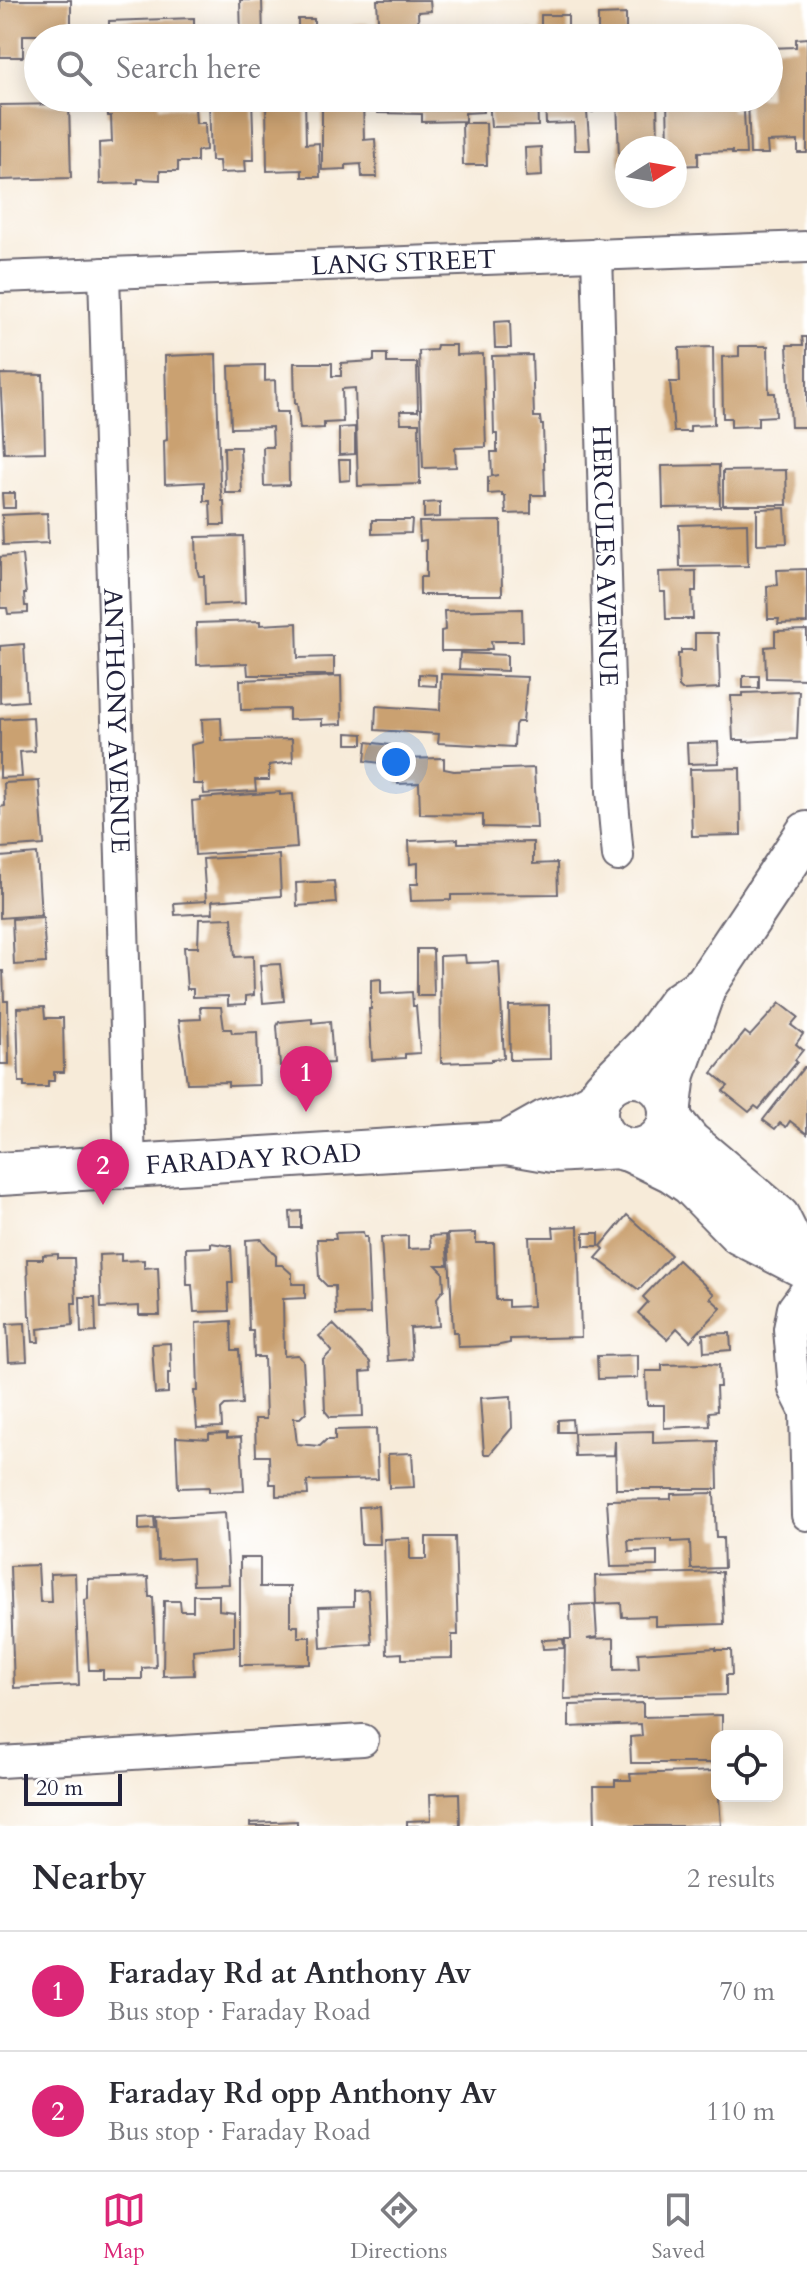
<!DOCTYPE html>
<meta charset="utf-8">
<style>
:root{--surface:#fff;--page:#f2f2f3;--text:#2b2b33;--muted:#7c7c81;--line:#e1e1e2;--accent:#db2777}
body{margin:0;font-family:Cardo,serif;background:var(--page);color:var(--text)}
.controls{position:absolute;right:24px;bottom:24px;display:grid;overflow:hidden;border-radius:16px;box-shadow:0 4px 20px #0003}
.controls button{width:72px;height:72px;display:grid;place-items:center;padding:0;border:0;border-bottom:2px solid var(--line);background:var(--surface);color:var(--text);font:40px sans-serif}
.compass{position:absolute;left:615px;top:136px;width:72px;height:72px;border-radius:50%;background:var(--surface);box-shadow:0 4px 20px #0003;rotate:79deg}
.scale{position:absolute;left:24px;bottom:20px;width:98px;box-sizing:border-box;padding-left:8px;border:4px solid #22223b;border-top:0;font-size:22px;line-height:28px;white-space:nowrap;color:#22223b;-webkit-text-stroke:6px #fff;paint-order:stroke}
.you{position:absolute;left:396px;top:762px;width:28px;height:28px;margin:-20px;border:6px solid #fff;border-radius:50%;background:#1a73e8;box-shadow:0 0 0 12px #1a73e833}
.badge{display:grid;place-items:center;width:52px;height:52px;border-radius:50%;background:var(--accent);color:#fff;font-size:26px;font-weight:700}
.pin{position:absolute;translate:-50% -66px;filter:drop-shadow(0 2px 4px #0008)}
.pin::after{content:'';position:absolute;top:42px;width:28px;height:24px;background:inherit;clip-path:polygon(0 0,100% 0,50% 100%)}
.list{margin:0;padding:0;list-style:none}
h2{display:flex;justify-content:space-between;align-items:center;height:104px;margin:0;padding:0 32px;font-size:34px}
h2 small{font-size:26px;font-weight:400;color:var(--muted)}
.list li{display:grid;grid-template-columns:52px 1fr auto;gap:24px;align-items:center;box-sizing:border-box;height:120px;padding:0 32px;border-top:2px solid var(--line)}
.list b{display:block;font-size:30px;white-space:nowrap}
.list p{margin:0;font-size:26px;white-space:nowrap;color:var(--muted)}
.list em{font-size:26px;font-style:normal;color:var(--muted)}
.icon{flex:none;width:44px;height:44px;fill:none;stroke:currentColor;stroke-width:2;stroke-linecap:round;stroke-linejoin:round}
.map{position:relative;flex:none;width:807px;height:1826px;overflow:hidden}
.search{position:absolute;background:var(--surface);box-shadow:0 4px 20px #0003;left:24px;right:24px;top:24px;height:88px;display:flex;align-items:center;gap:20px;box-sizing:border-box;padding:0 28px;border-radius:44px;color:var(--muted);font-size:30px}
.sheet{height:344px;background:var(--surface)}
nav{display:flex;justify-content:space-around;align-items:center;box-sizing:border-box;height:112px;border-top:2px solid var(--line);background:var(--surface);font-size:22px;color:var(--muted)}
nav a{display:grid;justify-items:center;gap:4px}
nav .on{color:var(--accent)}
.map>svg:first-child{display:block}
</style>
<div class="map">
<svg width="807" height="1826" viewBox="0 0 807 1826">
<rect width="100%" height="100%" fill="#fff"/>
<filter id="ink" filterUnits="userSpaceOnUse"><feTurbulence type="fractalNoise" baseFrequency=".0125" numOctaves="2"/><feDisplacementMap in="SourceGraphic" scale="16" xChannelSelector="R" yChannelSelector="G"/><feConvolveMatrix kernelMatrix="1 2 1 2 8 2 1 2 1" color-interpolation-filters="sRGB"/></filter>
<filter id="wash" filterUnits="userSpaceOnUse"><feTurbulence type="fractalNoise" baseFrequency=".006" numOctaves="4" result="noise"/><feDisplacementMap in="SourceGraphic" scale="32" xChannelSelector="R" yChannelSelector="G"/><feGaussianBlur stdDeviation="1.8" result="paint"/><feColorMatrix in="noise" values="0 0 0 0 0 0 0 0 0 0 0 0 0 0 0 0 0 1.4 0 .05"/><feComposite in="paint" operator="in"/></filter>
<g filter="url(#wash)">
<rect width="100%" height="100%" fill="#f7ebd9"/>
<g id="blocks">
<g fill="#caa171">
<path d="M0 0H71V26H50L51 35H23V57H0Z"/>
<path d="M240 0H262L263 38H241Z"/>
<path d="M377 0H430L431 11 418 12 419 38H379Z"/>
<path d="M626 14V38H598V15Z"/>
<rect x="541" y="15" width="27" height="23"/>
<path d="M194 18V38H109V21Z"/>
<rect x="298" y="19" width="16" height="19"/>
<path d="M368 23 369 38H353V24Z"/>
<path d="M499 29H534V38H500Z"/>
<path d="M807 38V153H798V141L767 142 768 154H750L748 98H769V48L796 47V39Z"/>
<path d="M107 98H158L159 107H195L196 123H205L206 150 197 151V162H178V171H160V180L138 179V183L100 184 99 143 112 142 111 116H108Z"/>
<path d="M209 98H252L254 160H245L246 172 220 173 219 161H211Z"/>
<path d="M266 98H305L306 144 319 143 320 177H302V170L267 171Z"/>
<path d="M322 98H363L364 140 375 139 377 177H362L361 164 346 165V169L322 170Z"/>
<path d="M377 98H482L483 112 465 113V121L422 122V114L378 113Z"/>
<path d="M489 98H537L538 126 491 127Z"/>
<path d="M545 98H592L593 112H587L590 150H575L574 123 546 124Z"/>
<path d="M617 98H657L658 148H627V167H620L619 159Z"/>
<path d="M667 98H731V111H744L746 154H732V151L698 152V165L675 166V148H668Z"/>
<path d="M69 104 71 178 0 180V105Z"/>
<path d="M462 123H486L487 165H463Z"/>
<path d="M541 147 542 176 526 177 525 148Z"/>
<path d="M510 321 511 348H495L494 322Z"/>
<path d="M802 337H807V427H791L787 345H803Z"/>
<path d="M437 345H456V355L483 354 486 447 455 448 456 467 423 468 419 351 436 350Z"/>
<path d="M739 346H768L769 393H775L776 416 758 417V426L731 427V418H723L722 357 739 356Z"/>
<path d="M713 347 714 425 690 426V432H674L670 382H680L679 348Z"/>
<path d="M216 354 220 482 222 501H224L225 525H211L210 501H204V482L165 484 164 441 167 440 165 356Z"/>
<path d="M374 354H387V363H417L418 411H400L401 423H419L420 484 358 486 355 388 342 389 343 422 324 423V428L300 429 297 404H295L294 363H332V376H341V363L374 361Z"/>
<path d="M532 355 534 417H540L541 425H543L545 495H531V513L506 514 505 496H502V493L488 494V477L498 475 492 476 491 452H497V434H494L492 356Z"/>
<path d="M265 365V381L275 380 276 412H288L289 485 264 486 263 447H273L272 427 231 428 229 366Z"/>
<path d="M0 374 43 375 45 452 4 453Z"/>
<path d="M355 427V454L339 455V428Z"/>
<path d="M224 447H240L242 493H225Z"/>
<path d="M339 460H350V480L340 481Z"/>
<path d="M719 465 720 507 663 508 662 466Z"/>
<path d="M786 470 787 505H723V471Z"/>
<path d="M2 493H15V508H3Z"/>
<path d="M440 502V517L424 518V503Z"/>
<path d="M785 508 787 543 757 544V509Z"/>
<path d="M47 513 48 543 3 545 2 515Z"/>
<path d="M372 520H412L411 533 372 534Z"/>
<path d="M501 521 502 595H420V577H426V540L420 541 419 522Z"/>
<path d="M747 523 748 566 680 567 679 525Z"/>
<path d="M243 536 245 603 205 605 204 576H199L197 569 196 537Z"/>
<path d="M22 555 26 594H24L25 606H28V613L8 614 7 608H0V557Z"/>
<path d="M807 569V623L778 624 779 619H768L767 586 778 585 777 570Z"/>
<path d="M696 571V591H692L693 619H666L665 592H660L659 572Z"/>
<path d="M522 609 523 641H491L492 649H486L487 651H441V631L445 630 444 611Z"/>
<path d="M260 621V625L297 623 298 658 334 657V675H248L247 663 197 665 196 623Z"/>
<path d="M807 630V679L766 678 765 647 775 646V631Z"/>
<path d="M695 633H718L720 688 682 690 679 687 678 654H681V650H695Z"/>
<path d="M24 644 27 701 0 703V646Z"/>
<path d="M460 653 507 655V671L459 669Z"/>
<path d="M419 674 436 675V686L419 685Z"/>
<path d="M441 674 527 677 523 722H517L515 725 514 747 438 743 439 734 375 730 376 706 440 710Z"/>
<path d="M341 676 342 724 322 725V719L289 720V709L241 710 240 680Z"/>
<rect x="743" y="676" width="16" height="12"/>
<path d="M799 691 797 739 744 742V740H733L731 696H743V693Z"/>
<path d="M33 717 35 751 20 752 22 777 0 778V719Z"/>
<path d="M221 718 222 741 292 739 293 762 269 765V780H255L256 791 204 794 203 784H193L191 745 203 742 202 719Z"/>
<path d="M347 733 363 734V744H347Z"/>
<path d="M367 742 398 746 395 765 365 761Z"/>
<path d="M718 742 719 763 688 764 687 743Z"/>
<path d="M444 758V769L454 771 534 768 537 828 483 827V815L420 814 419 783 398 784 397 759Z"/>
<path d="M740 768 741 835 692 836 690 769Z"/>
<path d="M39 781 44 845 0 848V807L5 806 4 783Z"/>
<path d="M280 792V795L293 794 297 848 195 855 192 801 201 800 200 798Z"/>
<path d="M458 839V843L533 842V864L557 863 558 894 451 895V900L411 901 410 884H418V863L410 864 409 841Z"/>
<path d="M37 854 41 915 0 918V857Z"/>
<path d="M279 855 281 896 212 901 213 913 175 915 174 903 206 901 203 859Z"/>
<path d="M334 881 336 903 297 906 296 883Z"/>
<path d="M43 917 46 963 14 965 12 919Z"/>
<path d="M232 918 235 957 253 956 254 995 246 996V1004L228 1005V996L193 997V989H187L184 947H198L199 919Z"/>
<path d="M417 949H433L434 996H417Z"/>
<path d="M465 955 466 963 499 962 504 1058 492 1059V1061L441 1063 440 956Z"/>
<path d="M280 964 284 1001 263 1003 260 965Z"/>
<path d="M0 971H3L4 1001H8L9 1064H0Z"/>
<path d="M381 979V994L412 992 413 1006H416L420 1053 405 1054V1058L372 1060 369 1009H371V980Z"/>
<path d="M780 1003 798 1017 791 1025 803 1034 796 1044 803 1050 795 1060 797 1062 759 1109 755 1106 749 1112 723 1091 728 1086 712 1073 745 1032 750 1036Z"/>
<path d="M549 1005 550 1059 510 1060 509 1006Z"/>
<path d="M44 1007 45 1018H63L64 1072H54V1081H48V1087H24V1082H19L17 1008Z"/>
<path d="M200 1007H221L224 1029H231L232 1033 257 1032 259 1085 228 1086V1082L187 1083 179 1020 201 1019Z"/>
<path d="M312 1019V1023L330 1021 333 1063 316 1064V1070L299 1071 298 1065 280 1066 277 1026 279 1022Z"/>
<path d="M804 1067H807V1134L790 1121 786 1127 780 1123 775 1129 763 1120Z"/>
<path d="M301 1211V1228H291L290 1212Z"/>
<path d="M627 1215 671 1255 639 1290 596 1258 604 1249 601 1246Z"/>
<path d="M578 1226 581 1337 510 1339V1343L495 1346 458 1347 457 1332H453L448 1234 476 1233V1243H494L496 1300H508V1307L533 1306 529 1237H554L553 1227Z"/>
<path d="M363 1232 364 1237H367L370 1314 336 1315 335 1286H327L319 1278 317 1239H336L335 1233Z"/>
<rect x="584" y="1233" width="15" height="13"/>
<path d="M446 1235 448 1265H436L443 1272 444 1289 437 1298 439 1326 410 1328 412 1359 388 1361 381 1237 408 1236V1249L431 1248 430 1236Z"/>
<path d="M261 1239 276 1256V1265H282L292 1274V1284H305V1298L283 1299 284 1356 298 1355 303 1361 306 1412 300 1418H294L297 1444 320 1446 326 1440H335V1430L376 1429 378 1479 307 1481 308 1495 276 1496V1484H270L269 1456H256L255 1419H266L264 1357H254L253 1331H249L246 1240Z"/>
<path d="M211 1243 231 1246 233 1283H228L229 1311 194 1312 192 1285H187L186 1248 211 1247Z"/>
<path d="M58 1254V1258H74L76 1303H72L73 1325 38 1329 39 1342H33L31 1316H29L27 1259H43V1255Z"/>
<path d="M121 1254V1261L144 1260V1268L158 1267 160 1315H139V1306L101 1308 99 1255Z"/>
<path d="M678 1260 714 1294 710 1298 721 1308 690 1341 677 1328 667 1339 638 1313 648 1302 643 1297Z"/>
<path d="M80 1297H95L96 1332 81 1333Z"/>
<path d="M231 1321 232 1350H239L242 1404 225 1405 221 1409 222 1427 197 1428 194 1391H198L196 1323Z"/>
<path d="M25 1323 27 1361 9 1362 7 1324Z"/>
<path d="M333 1324 370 1362 371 1371 361 1372 363 1416 330 1417 325 1411 323 1360 332 1351 319 1336Z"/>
<path d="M730 1333 731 1350 704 1352 703 1334Z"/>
<path d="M170 1343 171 1373H168V1393L155 1394 152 1344Z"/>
<path d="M638 1355V1378L598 1379 597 1356Z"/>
<path d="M707 1364 719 1365 720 1387H716L717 1411 709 1412 710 1426 664 1428V1405H647L646 1371H662V1365Z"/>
<path d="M511 1396 512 1428 490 1454H484L480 1398Z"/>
<path d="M572 1419 573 1432H558V1420Z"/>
<path d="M653 1431V1443L717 1441 718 1489H616L615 1441 614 1455 575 1456 574 1433Z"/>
<path d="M227 1433V1438L241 1437 244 1491 209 1492V1487L178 1488 176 1437 209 1439V1434Z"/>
<path d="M412 1453 414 1487 389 1488 388 1454Z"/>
<path d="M714 1493 716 1538H723L724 1568 691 1569 690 1541 672 1542V1539L628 1540 629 1552 657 1551V1566L611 1567 607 1500 671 1499V1494Z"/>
<path d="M378 1506 380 1544H361L359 1507Z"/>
<path d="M225 1513 229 1584 193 1585 192 1558 158 1560 156 1517Z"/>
<path d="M154 1517 155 1529 139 1530V1518Z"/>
<path d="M426 1537H455L458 1635H452V1658L402 1659V1653L387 1654 384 1539 410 1538V1559H426Z"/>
<path d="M240 1558H260V1587H290V1626H298V1637H310V1664L240 1665Z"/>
<path d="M38 1565 40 1602H51L50 1574 75 1573 79 1685 14 1688 10 1566Z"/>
<path d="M722 1572 724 1624 655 1626V1616L622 1617 621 1603 596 1604 595 1576Z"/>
<path d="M148 1577 149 1597H153L156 1667 142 1668V1679H103V1670H89L85 1600 88 1599V1579Z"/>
<path d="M368 1590 372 1644 321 1648 319 1607 354 1606V1591Z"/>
<path d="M193 1595H219V1610L234 1612V1646L193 1650 194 1675 163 1676 164 1601H180L181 1611H193Z"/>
<path d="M595 1604 597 1637 587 1639 614 1638V1670L639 1669 638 1653 716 1648V1650H731L732 1675H726V1695L564 1699 565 1639H571L570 1605Z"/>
<path d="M563 1639 564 1648 543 1649 542 1640Z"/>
<path d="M643 1703V1717L722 1715V1736H717V1763H631L630 1737 642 1736 641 1724 569 1727V1705Z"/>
<path d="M717 1771 721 1826H595L594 1786H615V1780H631L630 1774Z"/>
<path d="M459 1793 460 1826H407V1821L431 1820 430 1794Z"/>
<path d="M297 1821V1826H250V1823Z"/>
</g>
</g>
</g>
<g filter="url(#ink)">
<use href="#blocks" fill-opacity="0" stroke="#6d6872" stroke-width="2"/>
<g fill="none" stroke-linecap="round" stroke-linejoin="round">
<g stroke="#6d6872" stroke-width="34">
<g id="minor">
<path id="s1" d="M597 254 612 791 618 856"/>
<path id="s2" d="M104 273 130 1167"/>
<path id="s3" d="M0 277 807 247"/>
<path d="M807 1403 805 1411 807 1515"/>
<path d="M805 1411 794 1389 789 1329 793 1308 807 1289"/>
<path d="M0 1762 363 1740"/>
</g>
</g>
<g stroke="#6d6872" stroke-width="46">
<g id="secondary">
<circle cx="633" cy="1113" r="37"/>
<path d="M610 1083 649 1044 678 1004 700 989"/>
<path d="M670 1106 674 1074 705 986 807 833"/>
<path d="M670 1119 689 1142 778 1217 801 1263"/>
<path d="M507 1143 546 1121 577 1112 598 1101"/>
<path d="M629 1150 672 1171 691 1184 739 1233 807 1268"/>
<path id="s4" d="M0 1174 507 1143 553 1151 620 1147"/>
</g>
</g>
<use href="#minor" stroke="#fff" stroke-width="30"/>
<use href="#secondary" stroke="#fff" stroke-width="42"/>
</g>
</g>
<g text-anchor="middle" stroke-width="6" stroke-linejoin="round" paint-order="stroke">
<g font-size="26" fill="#22223b" stroke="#fff">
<text dy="9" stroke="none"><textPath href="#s3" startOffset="404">LANG STREET</textPath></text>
<text dy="9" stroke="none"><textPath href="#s1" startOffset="302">HERCULES AVENUE</textPath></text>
<text dy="9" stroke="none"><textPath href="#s2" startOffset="448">ANTHONY AVENUE</textPath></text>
<text dy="9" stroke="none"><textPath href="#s4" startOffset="254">FARADAY ROAD</textPath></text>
</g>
</g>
</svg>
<div class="controls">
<button><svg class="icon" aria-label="locate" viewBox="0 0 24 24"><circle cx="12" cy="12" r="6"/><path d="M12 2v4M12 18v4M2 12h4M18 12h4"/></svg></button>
</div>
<svg class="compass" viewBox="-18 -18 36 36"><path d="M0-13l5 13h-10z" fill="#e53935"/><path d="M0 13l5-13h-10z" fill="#7c7c81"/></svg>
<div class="scale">20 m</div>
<div class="you"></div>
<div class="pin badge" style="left:306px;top:1112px">1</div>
<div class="pin badge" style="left:103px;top:1205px">2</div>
<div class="search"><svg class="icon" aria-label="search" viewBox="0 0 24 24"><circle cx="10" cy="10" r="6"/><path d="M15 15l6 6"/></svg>Search here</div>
</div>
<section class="sheet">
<h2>Nearby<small>2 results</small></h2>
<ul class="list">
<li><span class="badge">1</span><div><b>Faraday Rd at Anthony Av</b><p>Bus stop · Faraday Road</p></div><em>70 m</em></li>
<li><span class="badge">2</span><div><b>Faraday Rd opp Anthony Av</b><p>Bus stop · Faraday Road</p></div><em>110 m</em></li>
</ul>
</section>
<nav>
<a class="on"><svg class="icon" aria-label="map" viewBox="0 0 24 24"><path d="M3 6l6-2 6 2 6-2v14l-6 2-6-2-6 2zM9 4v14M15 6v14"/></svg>Map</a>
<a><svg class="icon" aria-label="directions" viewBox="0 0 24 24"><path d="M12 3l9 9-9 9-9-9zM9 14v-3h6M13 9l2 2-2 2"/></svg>Directions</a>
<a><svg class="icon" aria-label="saved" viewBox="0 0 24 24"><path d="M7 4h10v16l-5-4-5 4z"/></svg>Saved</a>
</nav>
